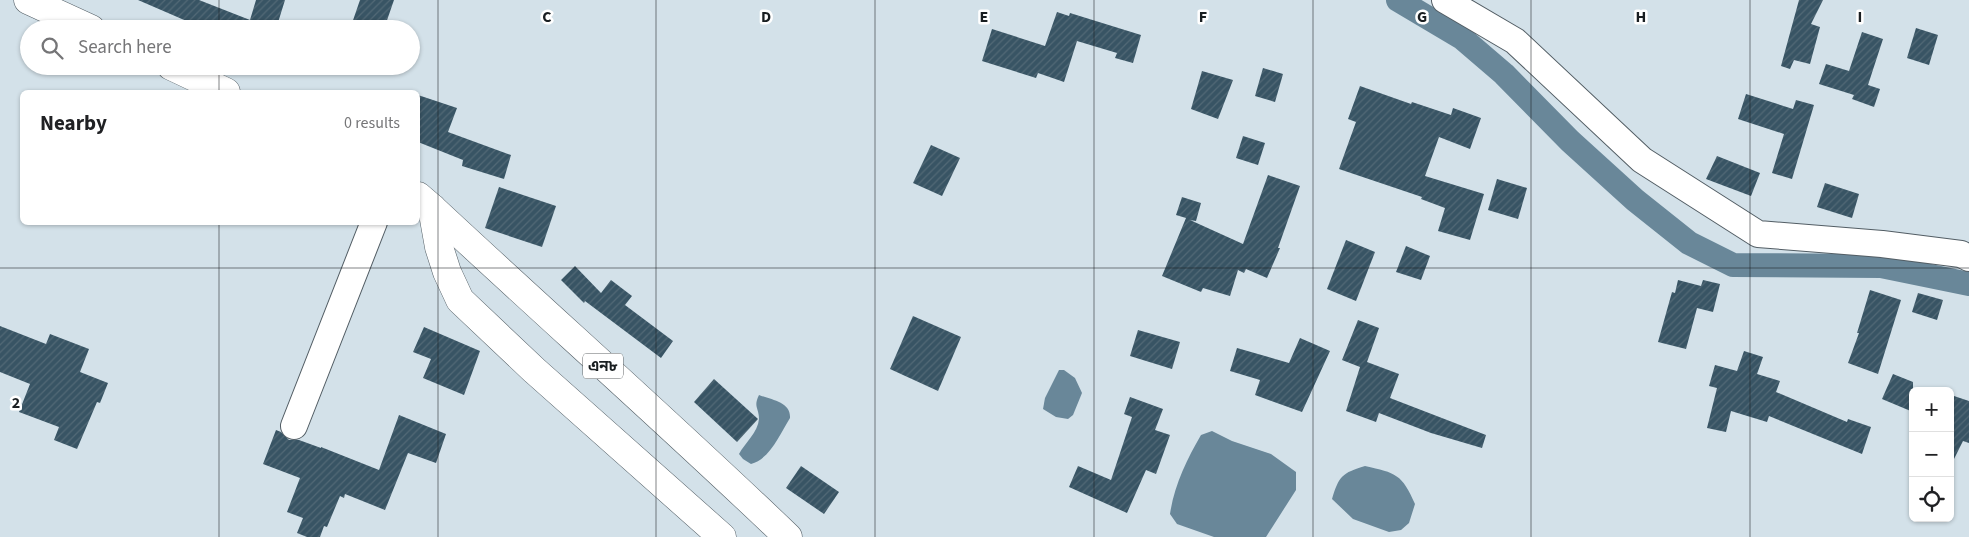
<!DOCTYPE html>
<meta charset="utf-8">
<style>
:root{--surface:#fff;--page:#f2f2f2;--text:#202124;--muted:#757577;--line:#e0e0e0}
body{margin:0;font-family:"Source Sans 3","Noto Sans Bengali",sans-serif;background:var(--page);color:var(--text)}
.controls{position:absolute;right:15px;bottom:15px;display:grid;overflow:hidden;border-radius:8px;box-shadow:0 1px 4px #0004}
.controls button{width:45px;height:45px;display:grid;place-items:center;padding:0;border:0;border-bottom:1px solid var(--line);background:var(--surface);color:var(--text);font:25px sans-serif}
.list{margin:0;padding:0;list-style:none}
h2{display:flex;justify-content:space-between;align-items:center;height:65px;margin:0;padding:0 20px;font-size:21px}
h2 small{font-size:16px;font-weight:400;color:var(--muted)}
.icon{flex:none;width:28px;height:28px;fill:none;stroke:currentColor;stroke-width:2;stroke-linecap:round;stroke-linejoin:round}
.map{position:relative;flex:none;width:1969px;height:537px;overflow:hidden}
.search{position:absolute;background:var(--surface);box-shadow:0 1px 4px #0004;left:20px;top:20px;width:400px;height:55px;display:flex;align-items:center;gap:12px;box-sizing:border-box;padding:0 18px;border-radius:28px;color:var(--muted);font-size:19px}
.panel{position:absolute;background:var(--surface);box-shadow:0 1px 4px #0004;left:20px;top:90px;width:400px;height:135px;border-radius:8px}
.map>svg:first-child{display:block}
</style>
<div class="map">
<svg width="1969" height="537" viewBox="0 0 1969 537">
<defs>
<pattern id="building-hatch" width="6" height="6" patternUnits="userSpaceOnUse" patternTransform="scale(1.25)"><rect width="6" height="6" fill="#385464"/><path d="M-1 1l2-2M0 6l6-6M5 7l2-2" fill="none" stroke="#526976"/></pattern>
</defs>
<rect width="100%" height="100%" fill="#d3e1e9"/>
<g fill="#698799">
<path d="M1059 370H1064L1075 378 1082 393 1073 415 1068 419 1056 417 1043 409 1045 398Z"/>
<path d="M759 395C772 400 791 402 790 418 780 434 770 459 751 464L743 459 739 454C745 443 758 432 759 419 759 408 753 407 759 395Z"/>
<path d="M1212 431 1232 441 1271 454 1296 472V490L1266 537H1214L1177 524 1170 514C1174 486 1187 459 1201 435Z"/>
<path d="M1365 466C1396 473 1402 474 1415 504L1409 523 1401 530 1389 532 1353 519 1332 499C1339 476 1342 473 1365 466Z"/>
</g>
<g fill="none" stroke-linecap="round" stroke-linejoin="round">
<path stroke="#698799" stroke-width="24" d="M1398 0 1462 38 1504 74 1570 141 1635 200 1689 243 1733 265 1881 266 1969 284"/>
</g>
<g fill="url(#building-hatch)">
<path d="M138 0H199L250 20 256 0H285L276 29H205Z"/>
<path d="M360 0H394L384 29H350Z"/>
<path d="M1799 0H1823L1811 24 1820 27 1810 64 1794 60 1790 69 1781 66Z"/>
<path d="M1057 12 1069 16 1070 13 1141 35 1133 63 1115 58 1117 53 1077 41 1064 82 1038 73 1036 78 982 61 992 29 1045 46Z"/>
<path d="M1916 28 1938 35 1929 65 1907 58Z"/>
<path d="M1862 32 1883 39 1868 85 1880 89 1874 107 1852 99 1854 95 1819 84 1826 64 1849 71Z"/>
<path d="M1263 68 1283 74 1275 102 1255 96Z"/>
<path d="M1202 71 1233 80 1218 119 1191 109Z"/>
<path d="M1360 86 1411 104 1412 102 1451 115 1453 108 1481 118 1470 149 1439 137 1425 176 1484 194 1470 240 1438 231 1445 208 1421 199 1422 197 1339 169 1356 122 1348 119Z"/>
<path d="M1746 94 1793 109 1796 100 1814 105 1792 179 1772 173 1784 134 1738 119Z"/>
<path d="M418 95 457 108 448 132 511 155 504 179 462 166 463 160 418 142Z"/>
<path d="M1243 136 1265 143 1258 165 1236 158Z"/>
<path d="M931 145 960 158 942 196 913 183Z"/>
<path d="M1717 156 1760 173 1751 196 1706 179Z"/>
<path d="M1268 175 1300 186 1278 248H1280L1267 278 1246 269 1244 273 1238 270 1230 296 1203 288 1201 292 1162 276 1186 218 1176 215 1182 197 1201 203 1196 221 1190 220 1243 244Z"/>
<path d="M1497 179 1527 188 1518 219 1488 210Z"/>
<path d="M1825 183 1859 194 1852 218 1817 207Z"/>
<path d="M499 187 556 206 542 247 485 228Z"/>
<path d="M1346 240 1375 252 1356 301 1327 289Z"/>
<path d="M1406 246 1430 256 1421 280 1396 272Z"/>
<path d="M575 266 601 293 611 280 632 296 625 305 673 341 661 358 585 301 584 303 561 280Z"/>
<path d="M1678 280 1701 286 1703 280 1720 284 1713 312 1697 308 1686 349 1658 342 1672 292 1675 293Z"/>
<path d="M1870 290 1901 300 1878 374 1848 363 1859 333H1857Z"/>
<path d="M1918 293 1943 300 1937 320 1912 312Z"/>
<path d="M913 316 961 337 938 391 890 369Z"/>
<path d="M1358 320 1379 328 1367 362 1399 374 1390 398 1486 435 1482 448 1431 433 1379 413 1376 422 1346 411 1360 367 1342 360Z"/>
<path d="M0 326 46 344 50 334 89 349 80 372 108 383 100 403 97 402 77 449 54 440 59 427 19 412 30 384 0 372Z"/>
<path d="M424 327 480 351 464 395 423 378 431 359 413 352Z"/>
<path d="M1138 330 1180 342 1172 369 1130 356Z"/>
<path d="M1300 338 1330 351 1302 412 1255 395 1260 380 1230 371 1237 348 1289 363Z"/>
<path d="M1744 351 1763 357 1757 374 1780 381 1776 392 1847 422 1848 419 1871 427 1862 454 1769 416 1767 422 1731 411 1726 432 1707 428 1717 388 1709 386 1715 365 1737 371Z"/>
<path d="M1893 374 1913 382V412L1882 399Z"/>
<path d="M714 379 758 419 737 442 694 402Z"/>
<path d="M1954 396 1969 401V443L1963 441 1950 467V408Z"/>
<path d="M1130 397 1163 409 1155 430 1170 435 1156 474 1146 470 1127 513 1069 487 1078 466 1111 480 1132 417 1124 414Z"/>
<path d="M399 415 446 434 436 463 408 453 385 510 345 494 344 498 340 496 327 527 324 526 320 537H307L297 533 303 518 287 512 300 478 263 464 276 430 281 432 289 440H299L321 448V447L379 470Z"/>
<path d="M801 466 839 492 824 514 786 488Z"/>
</g>
<g fill="none" stroke-linecap="round" stroke-linejoin="round">
<g stroke="#525d64" stroke-width="28">
<g id="minor">
<path d="M1445 0 1515 41 1642 160 1758 234 1882 244 1961 254 1969 258"/>
<path d="M294 426 374 222"/>
</g>
</g>
<g stroke="#525d64" stroke-width="29">
<path id="tertiary" d="M432 208 439 247 447 272 460 300 534 370 722 537"/>
</g>
<g stroke="#525d64" stroke-width="29">
<g id="trunk">
<path d="M28 0 91 29"/>
<path d="M171 66 226 92"/>
<path d="M418 196 432 208C550 318 671 425 788 537"/>
</g>
</g>
<use href="#minor" stroke="#fff" stroke-width="26"/>
<use href="#tertiary" stroke="#fff" stroke-width="28"/>
<use href="#trunk" stroke="#fff" stroke-width="28"/>
</g>
<path fill="none" stroke="#191e21" stroke-width="1" stroke-opacity="0.55" d="M219 0V29M438 0V537M656 0V537M875 0V537M1094 0V537M1313 0V537M1531 0V537M1750 0V537M219 66V92M219 222V537M0 268H1969"/>
<g text-anchor="middle" stroke-width="5" stroke-linejoin="round" paint-order="stroke">
<rect fill="#fff" stroke="#5e6264" stroke-width="1" x="583" y="353.5" width="40" height="25" rx="4"/>
<g font-size="15" font-weight="bold" fill="#191e21">
<text x="603" y="371">এন৮</text>
</g>
</g>
<g font-size="16" text-anchor="middle" font-weight="bold" fill="#191e21" stroke="#fff" stroke-width="5" stroke-linejoin="round" paint-order="stroke">
<text x="547" y="22">C</text>
<text x="766" y="22">D</text>
<text x="984" y="22">E</text>
<text x="1203" y="22">F</text>
<text x="1422" y="22">G</text>
<text x="1641" y="22">H</text>
<text x="1860" y="22">I</text>
<text x="16" y="408">2</text>
</g>
</svg>
<div class="controls">
<button>+</button>
<button>−</button>
<button><svg class="icon" aria-label="locate" viewBox="0 0 24 24"><circle cx="12" cy="12" r="6"/><path d="M12 2v4M12 18v4M2 12h4M18 12h4"/></svg></button>
</div>
<div class="search"><svg class="icon" aria-label="search" viewBox="0 0 24 24"><circle cx="10" cy="10" r="6"/><path d="M15 15l6 6"/></svg>Search here</div>
<section class="panel">
<h2>Nearby<small>0 results</small></h2>
<ul class="list">
</ul>
</section>
</div>
